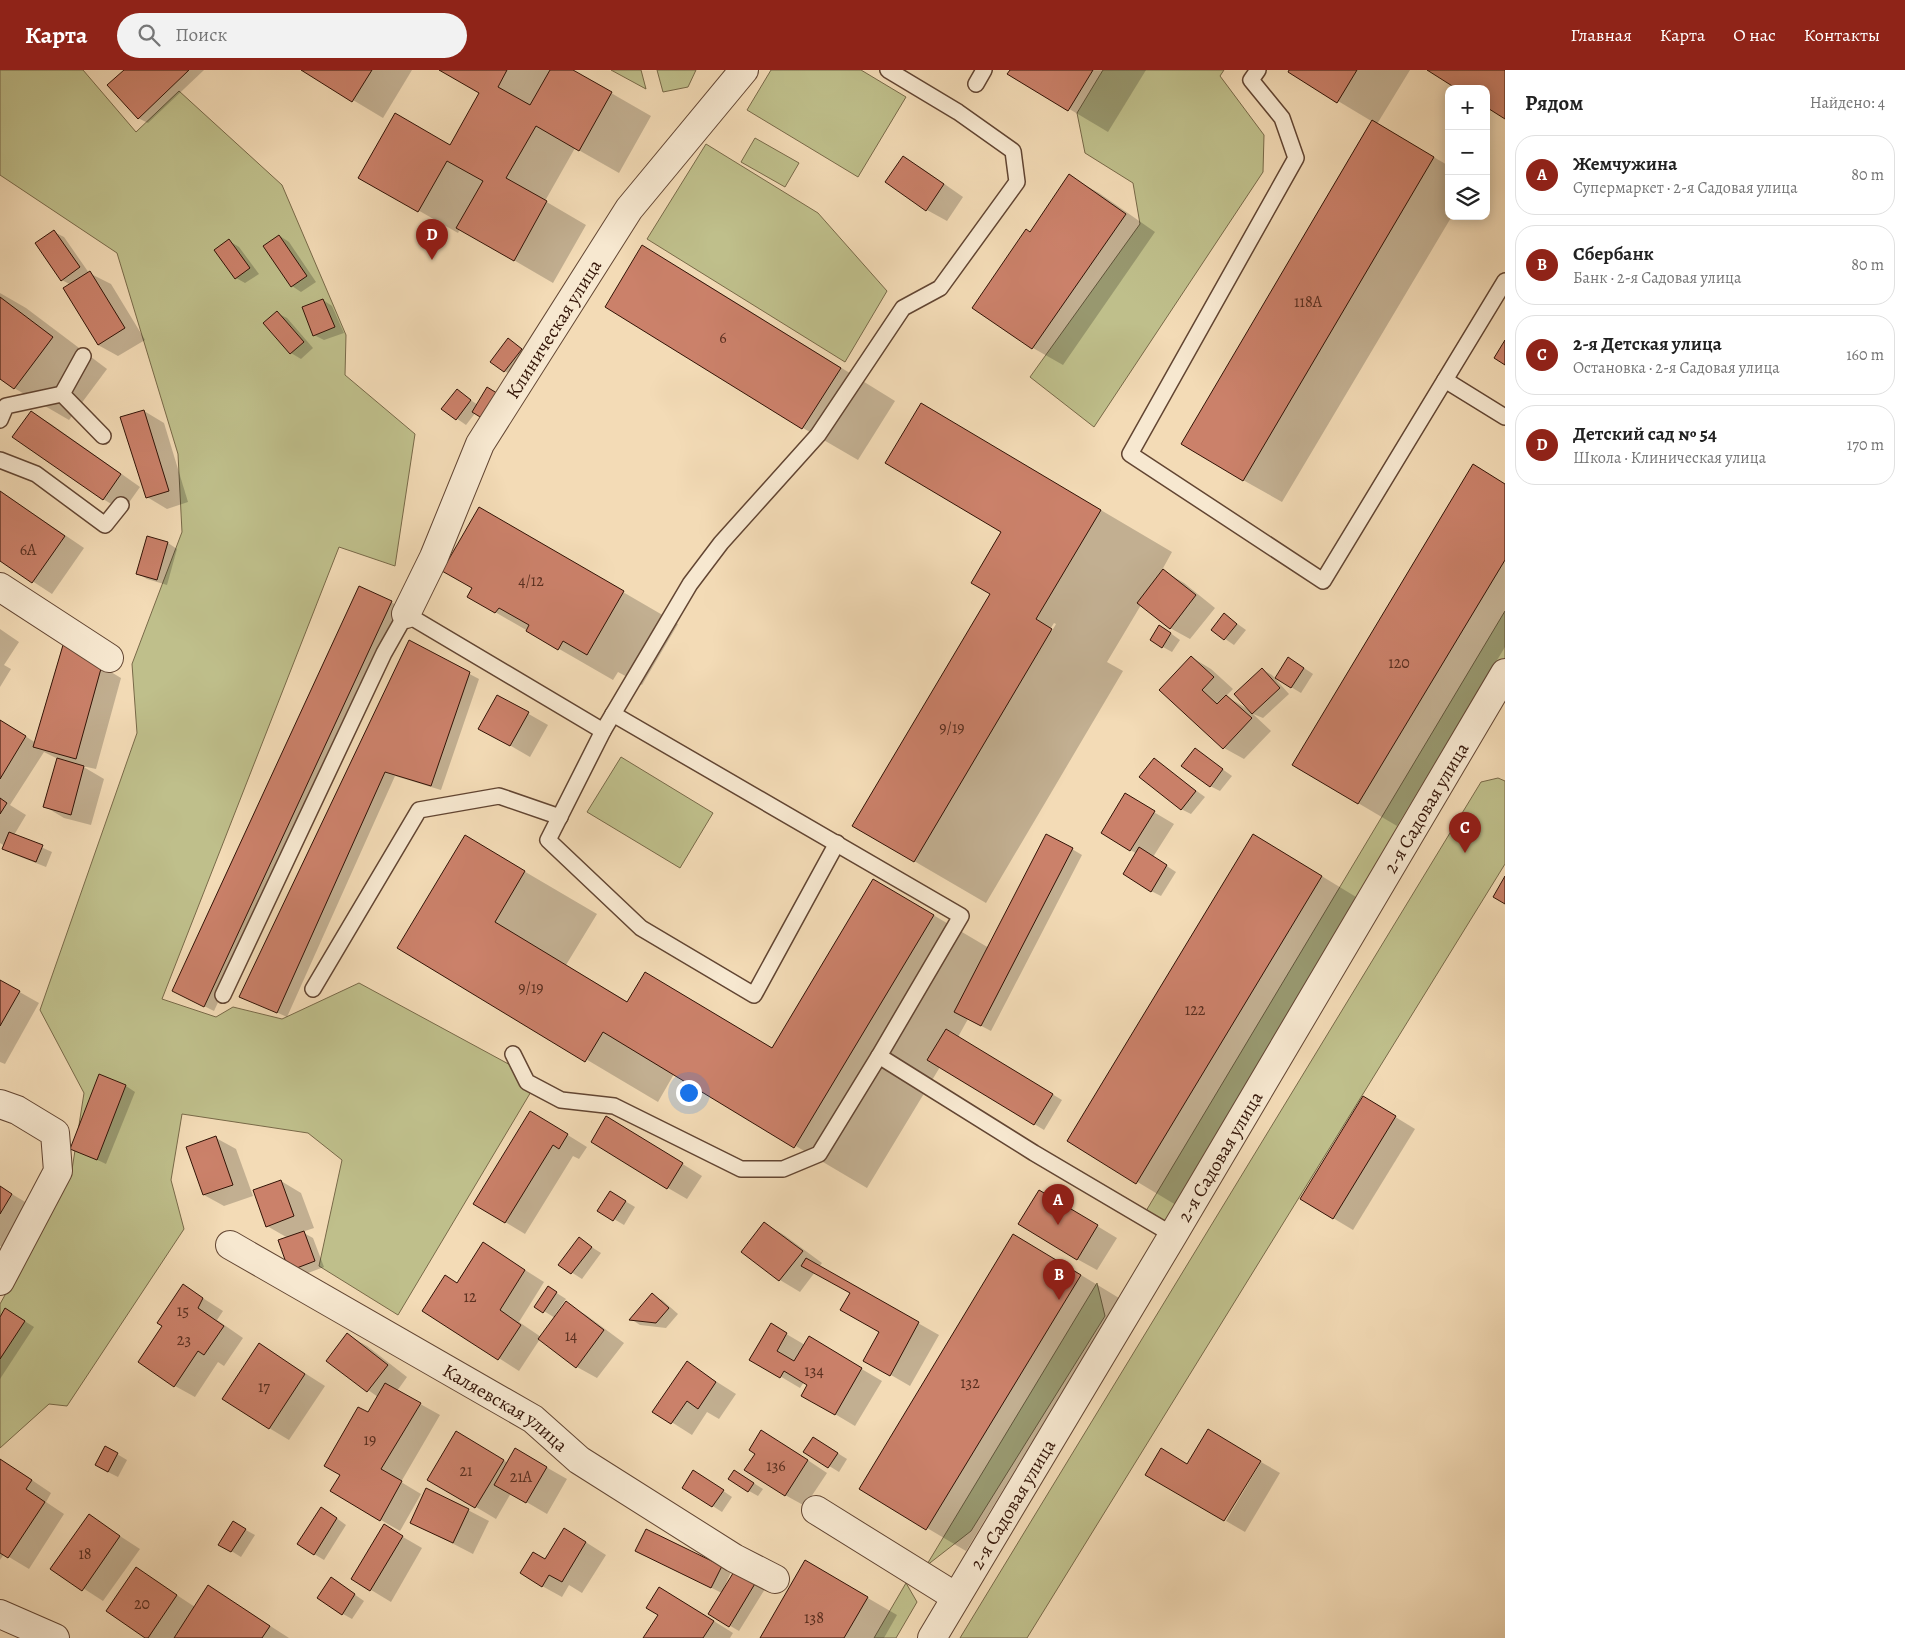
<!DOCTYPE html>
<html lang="ru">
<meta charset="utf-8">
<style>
:root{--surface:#fff;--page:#f2f2f2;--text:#222;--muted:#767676;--line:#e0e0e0;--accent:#8f2418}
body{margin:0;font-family:Alegreya,serif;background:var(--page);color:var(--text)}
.controls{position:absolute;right:15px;top:15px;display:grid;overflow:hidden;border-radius:10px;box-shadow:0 2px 12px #0003}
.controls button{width:45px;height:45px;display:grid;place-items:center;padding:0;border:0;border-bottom:1px solid var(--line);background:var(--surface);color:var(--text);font:25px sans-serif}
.you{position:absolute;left:688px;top:1022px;width:18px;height:18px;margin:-12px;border:4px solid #fff;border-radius:50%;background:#1a73e8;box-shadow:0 0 0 8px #1a73e833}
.badge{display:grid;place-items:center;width:32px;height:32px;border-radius:50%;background:var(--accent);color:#fff;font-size:16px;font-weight:700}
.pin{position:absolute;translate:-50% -41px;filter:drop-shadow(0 1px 2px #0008)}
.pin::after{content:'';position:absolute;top:26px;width:18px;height:15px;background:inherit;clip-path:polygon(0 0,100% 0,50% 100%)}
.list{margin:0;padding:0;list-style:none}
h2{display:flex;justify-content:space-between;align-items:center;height:65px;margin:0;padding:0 20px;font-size:21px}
h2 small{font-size:16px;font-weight:400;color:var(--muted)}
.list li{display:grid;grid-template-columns:32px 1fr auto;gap:15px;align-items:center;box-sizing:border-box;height:80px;margin:0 10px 10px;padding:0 10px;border:1px solid var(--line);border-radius:20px}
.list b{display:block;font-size:19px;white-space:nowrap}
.list p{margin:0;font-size:16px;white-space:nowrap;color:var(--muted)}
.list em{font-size:16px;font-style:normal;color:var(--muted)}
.icon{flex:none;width:28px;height:28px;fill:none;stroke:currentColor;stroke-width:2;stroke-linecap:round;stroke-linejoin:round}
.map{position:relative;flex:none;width:1505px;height:1568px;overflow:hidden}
header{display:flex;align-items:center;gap:30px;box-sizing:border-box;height:70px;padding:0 25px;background:var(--accent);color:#fff}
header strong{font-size:24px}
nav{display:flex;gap:28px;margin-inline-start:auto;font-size:18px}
.search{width:350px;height:45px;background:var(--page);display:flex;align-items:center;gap:12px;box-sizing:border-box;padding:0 18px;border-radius:28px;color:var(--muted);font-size:19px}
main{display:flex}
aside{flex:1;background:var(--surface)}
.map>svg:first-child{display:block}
</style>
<header>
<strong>Карта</strong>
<div class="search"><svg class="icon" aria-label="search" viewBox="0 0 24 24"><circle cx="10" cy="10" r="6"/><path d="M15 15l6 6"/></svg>Поиск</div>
<nav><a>Главная</a><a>Карта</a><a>О нас</a><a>Контакты</a></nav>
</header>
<main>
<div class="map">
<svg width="1505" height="1568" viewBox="0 0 1505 1568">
<rect width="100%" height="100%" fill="#f3dbb6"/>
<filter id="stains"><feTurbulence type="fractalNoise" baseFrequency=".004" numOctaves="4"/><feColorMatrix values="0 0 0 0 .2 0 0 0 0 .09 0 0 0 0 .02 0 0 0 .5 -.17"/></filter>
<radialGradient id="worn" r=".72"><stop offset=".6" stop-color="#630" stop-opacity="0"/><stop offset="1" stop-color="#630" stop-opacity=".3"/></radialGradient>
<g fill="#bfbf8b" stroke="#786948">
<path d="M0 0H83L136 62 179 21 282 115 346 265 345 305 415 364 395 496 339 477 162 929 216 947 233 937 282 949 359 913 538 1010 398 1245 319 1196 342 1090 308 1063 182 1044 171 1110 184 1159 67 1336 49 1334 0 1378V1234L71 1106 84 1023 40 940 137 663 132 594 182 462 178 384 117 183 0 105Z"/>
<path d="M611 0H641L646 19Z"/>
<path d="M657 0H696L688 17 663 22Z"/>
<path d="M771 0H861L906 27 858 107 747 40Z"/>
<path d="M1103 0H1224L1220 6 1264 65 1263 102 1094 357 1030 307 1140 154 1133 113 1085 83 1077 43Z"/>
<path d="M755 68 799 93 785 117 741 92Z"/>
<path d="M706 74 818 143 887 221 845 292 647 169Z"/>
<path d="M1505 541V588L1165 1153 1146 1141Z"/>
<path d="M621 687 713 743 680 798 587 742Z"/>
<path d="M1498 708 1505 711V794L1027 1568H960L1481 712Z"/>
<path d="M1097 1213 1105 1246 971 1461 926 1496Z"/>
<path d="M906 1513 917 1532 896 1568H874Z"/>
</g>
<g fill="#0003" fill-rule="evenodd">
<path d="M125 0H204L148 53 138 48Z"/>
<path d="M303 0H412L383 48Z"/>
<path d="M442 0H571L651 46 619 103 575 78 545 131 586 155 553 213 460 159 458 163 360 107 450 77 481 23Z"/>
<path d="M1011 0H1146L1108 62 1009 3Z"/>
<path d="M1290 0H1410L1377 54 1449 96V146H1452L1282 432 1243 410 1373 52 1338 31Z"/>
<path d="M903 87 923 99 963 127 947 151 927 140 887 111Z"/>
<path d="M1069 106 1099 123 1155 162 1063 295 1033 278 973 237 1030 163Z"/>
<path d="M54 162 64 167 89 203 111 214 145 270 118 286 98 275 71 215 62 210Z"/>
<path d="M280 166 289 172 316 212 301 222 292 216Z"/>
<path d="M229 171 239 177 259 204 245 213 236 208Z"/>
<path d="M643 177 698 209 895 331 858 390 803 358 606 237Z"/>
<path d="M0 223 26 238 107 299 69 350 14 318 0 307Z"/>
<path d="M323 230 332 236 344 263 324 270 314 265Z"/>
<path d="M277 243 287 248 313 278 301 289 291 283 265 253Z"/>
<path d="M509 270 531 285 514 306 504 301Z"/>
<path d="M457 321 478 335 476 342 466 355 443 339Z"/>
<path d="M921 334 1172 482 1162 500 1184 513 1215 538 1190 569 1170 558 1141 535 1107 592 1123 601 986 833 914 791 991 523 1003 462ZM1054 553 1056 554 1052 561H1049Z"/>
<path d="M144 341 164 353 188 432 167 439 147 427Z"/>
<path d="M31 342 51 354 140 417 123 441 103 429Z"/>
<path d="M1505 414V577L1397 756 1358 733Z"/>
<path d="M0 421 84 478 52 524 0 490Z"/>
<path d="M480 439 678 554 642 615 618 602 613 610 469 527 474 518Z"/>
<path d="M148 467 168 473 177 479 167 515 147 509 137 503Z"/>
<path d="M391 532 401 538 214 941 184 926Z"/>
<path d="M1225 545 1246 560 1234 575 1212 560Z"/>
<path d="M0 559 19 572 4 595 11 599 0 617Z"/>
<path d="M1169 562 1180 570 1172 582 1163 577Z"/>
<path d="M409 572 479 609 441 720 395 706 287 947 241 926Z"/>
<path d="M1191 587 1211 599 1233 619 1226 626 1249 640 1263 600 1272 605 1289 624 1263 648 1253 644 1271 661 1244 689 1224 678 1161 620Z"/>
<path d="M1298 594 1313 604 1301 623 1276 608Z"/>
<path d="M101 596 121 608 96 699 82 696 104 709 91 755 64 748 44 736 58 689 44 682 10 735 26 745 14 765 52 782 46 797 13 784 4 778 5 776 0 773V650L36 673Z"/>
<path d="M497 626 548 655 530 687 480 658Z"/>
<path d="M1204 686 1232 706 1220 721 1210 716Z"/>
<path d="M1154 690 1205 727 1191 744 1181 739Z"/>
<path d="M1125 725 1174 754 1153 787 1176 802 1161 826 1151 821 1137 784 1103 763Z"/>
<path d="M466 767 597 844 566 895 628 932 646 904 773 979 874 810 989 878 1072 779 1082 785 991 961 968 949 958 967 1062 1030 1044 1060 940 997 867 1118 674 1004 658 1032 399 878Z"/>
<path d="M1292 788 1361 830 1176 1135 1069 1071Z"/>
<path d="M0 911 39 933 5 994 0 992Z"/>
<path d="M126 1016 135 1022 106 1094 72 1078Z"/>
<path d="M1384 1040 1415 1059 1353 1160 1333 1148Z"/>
<path d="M550 1054 587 1077 579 1089 573 1086 525 1164 505 1152Z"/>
<path d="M626 1059 702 1106 687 1129 668 1118Z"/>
<path d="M216 1068 236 1079 253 1126 224 1136 204 1125Z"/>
<path d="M281 1111 301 1123 314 1158 302 1162 313 1168 324 1197 300 1206 290 1200 288 1168 267 1156Z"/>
<path d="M0 1117 32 1136 6 1179 0 1176Z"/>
<path d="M620 1128 635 1137 624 1155 599 1140Z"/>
<path d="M1059 1133 1117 1168 1097 1200 1077 1189Z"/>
<path d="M764 1153 784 1165 822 1193 819 1197 939 1265 910 1316 865 1290 881 1262 851 1223 815 1202 800 1222 780 1210 743 1181Z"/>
<path d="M579 1169 601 1183 582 1209 560 1195Z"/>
<path d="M484 1174 544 1212 519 1252 541 1267 555 1248 536 1236 549 1218 566 1229 555 1245 556 1247 566 1233 586 1245 624 1273 597 1308 577 1297 540 1269 519 1301 424 1240 446 1206 458 1214Z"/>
<path d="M1053 1188 1119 1228 966 1481 861 1419Z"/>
<path d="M184 1216 223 1241 217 1250 243 1268 224 1296 218 1292 195 1327 175 1316 164 1256Z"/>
<path d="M652 1225 662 1230 678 1244 666 1258 640 1255 631 1249Z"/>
<path d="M15 1245 34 1257 0 1309V1249Z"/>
<path d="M771 1255 805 1275 809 1268 882 1311 855 1356 803 1325 809 1315 804 1312 800 1318 751 1289Z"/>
<path d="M347 1265 367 1276 407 1307 397 1321 440 1345 401 1412 421 1424 400 1461 331 1421 341 1404 378 1327 327 1291Z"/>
<path d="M259 1274 325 1316 289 1370 269 1358Z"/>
<path d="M687 1293 736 1324 719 1349 707 1342 692 1365 654 1341Z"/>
<path d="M456 1362 508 1393 516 1380 567 1409 547 1444 511 1423 496 1449 429 1409Z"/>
<path d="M782 1373 827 1403 805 1436 785 1425Z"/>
<path d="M823 1374 847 1389 839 1402 805 1381Z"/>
<path d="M117 1384 127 1390 118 1407 106 1401Z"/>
<path d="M0 1392 20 1402 51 1423 46 1432 64 1444 29 1499 4 1484 0 1490Z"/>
<path d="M1261 1392 1280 1403 1245 1462 1226 1451Z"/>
<path d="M703 1407 732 1427 722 1442 683 1417Z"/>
<path d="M744 1407 763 1419 758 1426 749 1421Z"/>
<path d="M427 1419 489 1451 473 1484 411 1452Z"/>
<path d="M331 1444 346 1455 324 1490 314 1484Z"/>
<path d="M89 1446 140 1479 103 1531 52 1498Z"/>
<path d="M233 1453 255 1465 241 1487 220 1474Z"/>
<path d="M384 1456 422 1478 391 1532 353 1509Z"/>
<path d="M584 1471 606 1485 582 1523 569 1515 562 1527 542 1516 545 1490Z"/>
<path d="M636 1481 721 1497 731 1502 724 1518H725L736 1501 765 1519 739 1561 710 1544 722 1523Z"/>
<path d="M806 1492 897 1545 884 1568H762Z"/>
<path d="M137 1499 195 1537 228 1529 289 1568H147Z"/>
<path d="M341 1515 364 1531 352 1549 343 1544Z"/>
<path d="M680 1530 733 1563 730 1568H645Z"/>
</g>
<g fill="#cb816a" stroke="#321306">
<path d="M124 0H189L138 49 107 15Z"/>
<path d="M301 0H372L352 32Z"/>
<path d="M439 0H507L498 17 530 35 550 0H573L612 22 579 81 536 56 506 108 547 131 514 191 456 158 483 111 447 91 418 142 358 108 395 43 450 75 479 23Z"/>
<path d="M1010 0H1093L1068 41 1007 4Z"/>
<path d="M1289 0H1357L1337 33 1288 2Z"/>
<path d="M1427 0H1505V49L1486 37V19H1457Z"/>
<path d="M1372 50 1434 87 1243 411 1181 374Z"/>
<path d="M903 86 944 114 926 141 885 112Z"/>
<path d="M1069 104 1126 144 1032 279 972 238 1026 159 1030 162Z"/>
<path d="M54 160 80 197 61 211 35 173Z"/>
<path d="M279 165 307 206 291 217 263 176Z"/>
<path d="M229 169 250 198 235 209 214 180Z"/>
<path d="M642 175 841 298 802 359 605 237Z"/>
<path d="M90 201 125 258 98 275 63 218Z"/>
<path d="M0 227 53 267 14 319 0 309Z"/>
<path d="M323 229 335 257 313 266 302 237Z"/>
<path d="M277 241 304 272 290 284 263 253Z"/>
<path d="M508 268 522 279 504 302 490 292Z"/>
<path d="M1505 270V295L1494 288Z"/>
<path d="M487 317 500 325 485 350 472 342Z"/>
<path d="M457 319 471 330 456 350 441 339Z"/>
<path d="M921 333 1101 440 1036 549 1052 559 914 792 852 756 990 524 971 513 1001 462 885 393Z"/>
<path d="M144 340 169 421 146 428 120 347Z"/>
<path d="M31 341 121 404 103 430 12 367Z"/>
<path d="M1473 394 1505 414V490L1358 734 1292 695Z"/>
<path d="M0 421 65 466 32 513 0 491Z"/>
<path d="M479 437 624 521 587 585 563 571 558 580 526 561 529 555 499 538 495 543 467 527 472 518 442 501Z"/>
<path d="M147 466 168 472 157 510 136 504Z"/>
<path d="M1163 499 1196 525 1170 559 1137 533Z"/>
<path d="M359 516 392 531 204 937 172 921Z"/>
<path d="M1224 543 1237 554 1224 570 1211 560Z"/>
<path d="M1159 555 1171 563 1162 578 1150 570Z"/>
<path d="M409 570 470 602 431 716 385 702 277 943 239 927Z"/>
<path d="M63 575 102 595 76 689 33 677Z"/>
<path d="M1191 586 1214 607 1202 620 1217 634 1226 625 1252 648 1223 679 1159 620Z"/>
<path d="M1288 587 1304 598 1291 618 1275 608Z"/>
<path d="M1262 598 1280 618 1252 644 1234 624Z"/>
<path d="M497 625 529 642 510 676 478 659Z"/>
<path d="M0 650 26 666 0 709Z"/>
<path d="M1195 678 1223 699 1210 717 1181 696Z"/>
<path d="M57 688 84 696 71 745 43 737Z"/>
<path d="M1154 688 1196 721 1181 740 1139 707Z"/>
<path d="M1125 723 1155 741 1130 781 1101 763Z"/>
<path d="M0 728 7 733 0 744Z"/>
<path d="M9 762 43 775 36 792 2 779Z"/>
<path d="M1046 764 1073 778 981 956 954 942Z"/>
<path d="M1253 764 1322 806 1136 1114 1067 1071Z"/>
<path d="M465 765 525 801 495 852 627 932 645 902 772 978 873 809 934 845 794 1078 603 962 585 992 397 878Z"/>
<path d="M1139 777 1167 795 1151 822 1123 804Z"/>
<path d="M1505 806V834L1493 827Z"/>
<path d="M0 910 20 921 0 956Z"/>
<path d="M946 959 1053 1024 1034 1055 927 990Z"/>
<path d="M99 1004 126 1015 97 1090 70 1079Z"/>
<path d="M1363 1026 1396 1046 1333 1149 1300 1129Z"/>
<path d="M530 1041 568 1064 559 1079 553 1075 505 1153 473 1134Z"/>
<path d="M606 1046 683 1093 667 1119 591 1072Z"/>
<path d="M216 1066 233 1115 203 1125 186 1077Z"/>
<path d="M281 1110 294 1146 266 1157 253 1120Z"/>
<path d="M0 1116 12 1124 0 1144Z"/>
<path d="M1039 1120 1098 1155 1077 1190 1018 1154Z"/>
<path d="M610 1121 626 1131 613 1151 597 1141Z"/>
<path d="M764 1152 803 1181 779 1211 741 1182Z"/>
<path d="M304 1161 315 1191 289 1201 278 1170Z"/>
<path d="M1013 1164 1081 1205 926 1460 859 1419Z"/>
<path d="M579 1167 592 1177 571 1204 558 1195Z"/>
<path d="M483 1172 525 1200 500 1240 521 1255 498 1290 422 1241 445 1205 457 1213Z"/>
<path d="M806 1188 919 1252 890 1306 863 1291 879 1262 840 1240 850 1223 801 1196Z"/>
<path d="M183 1214 203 1228 198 1238 224 1256 204 1285 198 1281 174 1317 138 1292 162 1256 157 1253Z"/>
<path d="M548 1216 557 1222 543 1243 534 1237Z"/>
<path d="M652 1223 669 1238 656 1253 629 1250Z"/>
<path d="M566 1231 604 1260 576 1298 538 1269Z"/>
<path d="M5 1238 25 1251 0 1289V1247Z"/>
<path d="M771 1253 787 1263 777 1281 794 1291 809 1266 862 1298 835 1345 801 1326 807 1315 784 1301 780 1308 749 1290Z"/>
<path d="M347 1263 388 1295 367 1322 326 1291Z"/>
<path d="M259 1273 305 1304 269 1359 222 1329Z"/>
<path d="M687 1291 716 1312 698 1339 687 1331 671 1354 652 1342Z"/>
<path d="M385 1313 421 1333 381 1399 402 1411 380 1451 330 1421 340 1405 324 1396 358 1337 368 1342Z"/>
<path d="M1208 1359 1261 1391 1224 1451 1145 1405 1161 1378 1187 1394Z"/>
<path d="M761 1360 808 1390 785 1426 744 1400 755 1384 749 1380Z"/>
<path d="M456 1361 504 1390 475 1438 427 1410Z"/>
<path d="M813 1367 838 1383 828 1398 803 1382Z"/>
<path d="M105 1376 118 1383 108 1402 95 1395Z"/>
<path d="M515 1378 547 1397 526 1433 494 1415Z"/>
<path d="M0 1389 32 1410 26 1419 45 1432 8 1488 0 1483Z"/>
<path d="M693 1400 724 1420 712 1437 682 1418Z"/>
<path d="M734 1400 754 1413 748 1422 728 1409Z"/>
<path d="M426 1418 469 1439 453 1473 410 1453Z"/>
<path d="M321 1437 337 1448 314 1485 297 1474Z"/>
<path d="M89 1444 120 1466 82 1521 50 1499Z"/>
<path d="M233 1451 246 1459 231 1482 218 1475Z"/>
<path d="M384 1454 403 1466 370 1521 351 1509Z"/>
<path d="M564 1458 586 1472 562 1512 549 1505 542 1517 520 1503 533 1482 545 1489Z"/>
<path d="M646 1459 722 1496 711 1518 635 1481Z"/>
<path d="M805 1490 868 1527 844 1568H760Z"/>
<path d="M136 1497 177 1525 148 1568H145L106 1541Z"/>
<path d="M735 1500 756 1512 729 1557 708 1544Z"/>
<path d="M331 1507 355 1524 342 1545 317 1528Z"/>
<path d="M208 1515 270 1556 262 1568H174Z"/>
<path d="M659 1517 714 1551 703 1568H643L658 1545 646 1538Z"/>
</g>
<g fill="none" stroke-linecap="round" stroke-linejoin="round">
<g stroke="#624532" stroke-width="18">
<g id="service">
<path d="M1258 0 1251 10 1282 48 1296 88 1130 384 1323 511 1505 211"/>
<path d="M976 14 984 0"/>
<path d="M1445 310 1505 347"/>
<path d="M62 324 103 366"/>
<path d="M0 350 6 336 62 324 83 286"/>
<path d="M0 390 36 404 105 455 121 435"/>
<path d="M613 644 961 846 879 986 1034 1083 1173 1165"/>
<path d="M837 773 754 925 641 858 548 770 603 661 690 514 721 473 818 365 903 238 940 218 1017 112 1013 81 958 42 888 0"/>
<path d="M313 919 419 740 499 726 560 747"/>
<path d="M223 925 384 583 406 544 603 661"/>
<path d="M513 984 527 1012 561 1030 614 1036 741 1099H783L819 1084 879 986"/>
</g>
</g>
<g stroke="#624532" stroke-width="30">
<g id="minor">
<path d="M0 517 109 588"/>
<path id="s1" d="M406 544 434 487 480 374 629 139 744 0"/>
<path d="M0 1034 17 1040 55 1063 58 1101 0 1211"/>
<path id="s2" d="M230 1175 533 1349 579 1390 734 1488 775 1509"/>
<path d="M816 1440 956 1527"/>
<path d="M0 1544 55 1568"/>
</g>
</g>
<g stroke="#624532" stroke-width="30">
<g id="tertiary">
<path id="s3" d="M932 1568 1173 1165 1505 603"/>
</g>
</g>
<use href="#service" stroke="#f7e8d0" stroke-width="15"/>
<use href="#minor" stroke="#f7e8d0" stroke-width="28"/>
<use href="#tertiary" stroke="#f7e8d0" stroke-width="28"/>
</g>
<g text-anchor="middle" stroke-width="5" stroke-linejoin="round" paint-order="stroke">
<g font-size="16" fill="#582e1f">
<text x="1308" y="237">118А</text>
<text x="723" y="273">6</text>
<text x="28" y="485">6А</text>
<text x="531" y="516">4/12</text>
<text x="1399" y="598">120</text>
<text x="952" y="663">9/19</text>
<text x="531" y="923">9/19</text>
<text x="1195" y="945">122</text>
<text x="470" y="1232">12</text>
<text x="183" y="1246">15</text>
<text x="571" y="1271">14</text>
<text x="184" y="1275">23</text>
<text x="814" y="1306">134</text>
<text x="970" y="1318">132</text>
<text x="264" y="1322">17</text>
<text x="370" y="1375">19</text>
<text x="776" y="1401">136</text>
<text x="466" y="1406">21</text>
<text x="521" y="1412">21А</text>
<text x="85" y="1489">18</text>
<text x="142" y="1539">20</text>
<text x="814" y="1553">138</text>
</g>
<g font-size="19" fill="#321306" stroke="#f7e8d0">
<text dy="7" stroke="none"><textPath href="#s1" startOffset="322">Клиническая улица</textPath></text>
<text dy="7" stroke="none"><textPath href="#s3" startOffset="966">2-я Садовая улица</textPath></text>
<text dy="7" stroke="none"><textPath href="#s3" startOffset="561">2-я Садовая улица</textPath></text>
<text dy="7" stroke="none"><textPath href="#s2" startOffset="320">Каляевская улица</textPath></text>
<text dy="7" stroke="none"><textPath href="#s3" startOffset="156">2-я Садовая улица</textPath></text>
</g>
</g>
<rect width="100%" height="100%" filter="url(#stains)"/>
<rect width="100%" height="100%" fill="url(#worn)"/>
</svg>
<div class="controls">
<button>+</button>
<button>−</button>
<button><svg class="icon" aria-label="layers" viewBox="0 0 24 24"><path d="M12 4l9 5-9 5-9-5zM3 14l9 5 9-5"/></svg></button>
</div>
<div class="you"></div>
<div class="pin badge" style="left:1058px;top:1155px">A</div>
<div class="pin badge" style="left:1059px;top:1230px">B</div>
<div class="pin badge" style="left:1465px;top:783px">C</div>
<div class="pin badge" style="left:432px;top:190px">D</div>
</div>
<aside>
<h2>Рядом<small>Найдено: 4</small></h2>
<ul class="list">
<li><span class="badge">A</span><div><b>Жемчужина</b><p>Супермаркет · 2-я Садовая улица</p></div><em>80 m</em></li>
<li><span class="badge">B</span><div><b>Сбербанк</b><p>Банк · 2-я Садовая улица</p></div><em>80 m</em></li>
<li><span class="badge">C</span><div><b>2-я Детская улица</b><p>Остановка · 2-я Садовая улица</p></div><em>160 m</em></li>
<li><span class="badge">D</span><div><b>Детский сад № 54</b><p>Школа · Клиническая улица</p></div><em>170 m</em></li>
</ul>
</aside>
</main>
